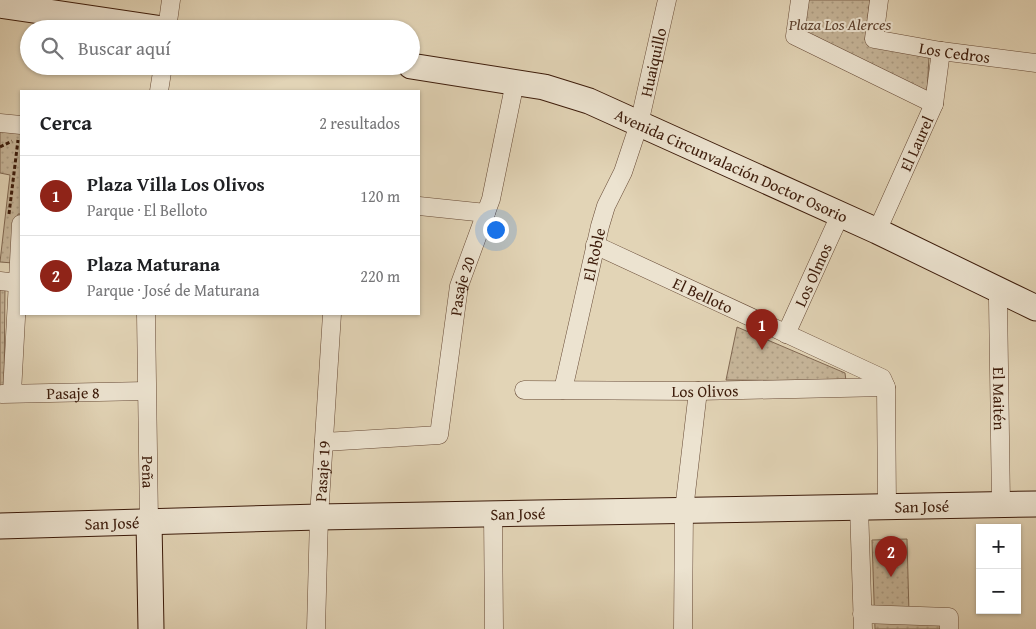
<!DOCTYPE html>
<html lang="es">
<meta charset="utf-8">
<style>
:root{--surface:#fff;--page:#f6f6f6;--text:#202124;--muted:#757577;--line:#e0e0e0;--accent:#8f2418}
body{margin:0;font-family:"Gentium Book Plus",serif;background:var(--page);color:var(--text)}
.controls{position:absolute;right:15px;bottom:15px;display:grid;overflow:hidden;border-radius:0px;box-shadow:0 1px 4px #0004}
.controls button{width:45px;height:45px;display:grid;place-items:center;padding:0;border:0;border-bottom:1px solid var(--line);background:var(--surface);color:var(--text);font:25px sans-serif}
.you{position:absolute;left:495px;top:229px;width:18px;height:18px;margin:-12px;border:4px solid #fff;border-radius:50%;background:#1a73e8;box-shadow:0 0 0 8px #1a73e833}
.badge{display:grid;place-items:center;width:32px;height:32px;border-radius:50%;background:var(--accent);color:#fff;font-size:16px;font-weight:700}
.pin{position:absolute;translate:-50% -41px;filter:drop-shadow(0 1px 2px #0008)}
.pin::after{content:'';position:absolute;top:26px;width:18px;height:15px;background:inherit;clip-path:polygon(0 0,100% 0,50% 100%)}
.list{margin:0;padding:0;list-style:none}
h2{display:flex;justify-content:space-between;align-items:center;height:65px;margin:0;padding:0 20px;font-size:21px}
h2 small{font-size:16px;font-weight:400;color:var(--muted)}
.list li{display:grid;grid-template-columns:32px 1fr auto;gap:15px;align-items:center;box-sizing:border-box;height:80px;padding:0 20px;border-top:1px solid var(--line)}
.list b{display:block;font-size:19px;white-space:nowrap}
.list p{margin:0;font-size:16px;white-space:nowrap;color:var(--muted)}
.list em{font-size:16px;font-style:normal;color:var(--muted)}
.icon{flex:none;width:28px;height:28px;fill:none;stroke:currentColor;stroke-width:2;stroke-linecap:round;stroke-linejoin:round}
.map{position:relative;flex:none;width:1036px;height:629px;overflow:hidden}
.search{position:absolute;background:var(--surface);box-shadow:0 1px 4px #0004;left:20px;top:20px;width:400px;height:55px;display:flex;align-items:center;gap:12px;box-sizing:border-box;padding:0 18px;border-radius:28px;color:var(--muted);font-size:19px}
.panel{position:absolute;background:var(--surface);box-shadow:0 1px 4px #0004;left:20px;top:90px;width:400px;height:225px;border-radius:0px}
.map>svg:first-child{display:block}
</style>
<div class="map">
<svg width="1036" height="629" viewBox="0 0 1036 629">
<defs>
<pattern id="green-dots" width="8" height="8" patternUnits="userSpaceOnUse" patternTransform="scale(1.25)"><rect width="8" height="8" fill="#c6b599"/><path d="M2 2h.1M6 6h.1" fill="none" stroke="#ab9b82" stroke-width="1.8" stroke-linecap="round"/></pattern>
</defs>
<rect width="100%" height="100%" fill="#e2d4b6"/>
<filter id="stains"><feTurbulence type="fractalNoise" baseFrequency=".004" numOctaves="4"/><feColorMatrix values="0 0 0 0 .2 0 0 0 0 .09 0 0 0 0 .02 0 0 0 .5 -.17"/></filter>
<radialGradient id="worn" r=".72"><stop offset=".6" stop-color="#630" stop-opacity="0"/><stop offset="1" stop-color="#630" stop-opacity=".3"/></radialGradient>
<g fill="url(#green-dots)" stroke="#816852">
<path d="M807 0H870L865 40 929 57 927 93 802 34Z"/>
<path d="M0 130 21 132V214H18L13 263 0 262 10 175 0 173Z"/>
<path d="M0 287H5L4 387H0Z"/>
<path d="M737 327 845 373 846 381 726 380Z"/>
<path d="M907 539 909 614 943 615V629H875L872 540Z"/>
</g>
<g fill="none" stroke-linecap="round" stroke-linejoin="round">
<g stroke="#664935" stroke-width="19">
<g id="street">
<path d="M800 0 795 36 934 104"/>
<path id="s1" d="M879 0 874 39 941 51 1036 63"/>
<path d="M167 29 171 0"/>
<path d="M159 91 163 66"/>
<path d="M0 123 21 125"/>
<path d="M419 206 486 213"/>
<path id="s2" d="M877 231 934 104 941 51"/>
<path id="s3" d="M595 245 882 378 886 387 887 507"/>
<path d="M0 281 18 283"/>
<path id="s4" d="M1000 291 998 300 1001 505"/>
<path id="s5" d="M146 314 149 522"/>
<path id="s6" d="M786 334 840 215"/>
<path id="s7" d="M524 390 698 391 886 387"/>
<path id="s8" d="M563 390 600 226 606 206 623 172 639 124 667 0"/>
<path d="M12 393 21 224"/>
<path id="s9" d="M2 394 146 391"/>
<path id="s10" d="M324 442 439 435 459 286 491 199 515 82"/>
<path d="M859 507 863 629"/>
<path d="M493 514 494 629"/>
<path d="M862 614 949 617V629"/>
<path id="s11" d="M316 629 319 517 332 314"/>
<path d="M683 629 684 510 698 391"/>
</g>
</g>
<g stroke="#3c1b0a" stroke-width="27">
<g id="secondary">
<path d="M0 5 163 29"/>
<path id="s12" d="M411 66 544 87 589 101 877 231 1036 308"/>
<path d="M149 522 151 629"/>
<path id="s13" d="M0 526 319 517 1036 504"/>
</g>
</g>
<g stroke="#3c1b0a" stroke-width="3" stroke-dasharray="4 2.5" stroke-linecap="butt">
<path d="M0 147 12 141"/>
<path d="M9 214 18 140"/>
</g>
<use href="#street" stroke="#ece3d0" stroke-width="18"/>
<use href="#secondary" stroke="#ece3d0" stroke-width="25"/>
</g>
<g text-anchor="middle" stroke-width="4" stroke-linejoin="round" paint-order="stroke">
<g font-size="16" font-style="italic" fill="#5e422e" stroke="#ece3d0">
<text x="840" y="30">Plaza Los Alerces</text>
</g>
<g font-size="16" fill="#3c1b0a" stroke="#ece3d0">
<text dy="6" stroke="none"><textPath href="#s1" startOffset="121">Los Cedros</textPath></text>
<text dy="6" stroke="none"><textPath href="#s8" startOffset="341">Huaiquillo</textPath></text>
<text dy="6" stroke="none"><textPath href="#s2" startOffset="96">El Laurel</textPath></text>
<text dy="6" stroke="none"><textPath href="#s12" startOffset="338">Avenida Circunvalación Doctor Osorio</textPath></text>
<text dy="6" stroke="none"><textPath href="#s8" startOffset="139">El Roble</textPath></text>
<text dy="6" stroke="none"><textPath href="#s6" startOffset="65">Los Olmos</textPath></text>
<text dy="6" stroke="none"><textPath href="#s10" startOffset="266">Pasaje 20</textPath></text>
<text dy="6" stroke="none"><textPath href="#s3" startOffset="119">El Belloto</textPath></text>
<text dy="6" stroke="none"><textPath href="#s7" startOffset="181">Los Olivos</textPath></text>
<text dy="6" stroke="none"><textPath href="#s9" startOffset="71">Pasaje 8</textPath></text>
<text dy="6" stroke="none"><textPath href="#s4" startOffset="108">El Maitén</textPath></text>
<text dy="6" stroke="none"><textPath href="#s5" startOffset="158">Peña</textPath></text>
<text dy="6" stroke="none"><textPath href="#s11" startOffset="158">Pasaje 19</textPath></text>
<text dy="6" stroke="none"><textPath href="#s13" startOffset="922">San José</textPath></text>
<text dy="6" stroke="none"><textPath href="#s13" startOffset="518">San José</textPath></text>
<text dy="6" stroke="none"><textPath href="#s13" startOffset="112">San José</textPath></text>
</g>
</g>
<rect width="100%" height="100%" filter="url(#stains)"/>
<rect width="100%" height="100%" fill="url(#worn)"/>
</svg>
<div class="controls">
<button>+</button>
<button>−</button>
</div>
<div class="you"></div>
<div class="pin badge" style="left:762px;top:350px">1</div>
<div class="pin badge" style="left:891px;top:577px">2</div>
<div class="search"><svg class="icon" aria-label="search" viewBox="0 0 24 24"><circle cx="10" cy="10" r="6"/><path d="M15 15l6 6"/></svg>Buscar aquí</div>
<section class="panel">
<h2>Cerca<small>2 resultados</small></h2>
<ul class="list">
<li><span class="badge">1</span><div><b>Plaza Villa Los Olivos</b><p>Parque · El Belloto</p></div><em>120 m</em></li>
<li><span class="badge">2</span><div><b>Plaza Maturana</b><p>Parque · José de Maturana</p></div><em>220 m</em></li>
</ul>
</section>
</div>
